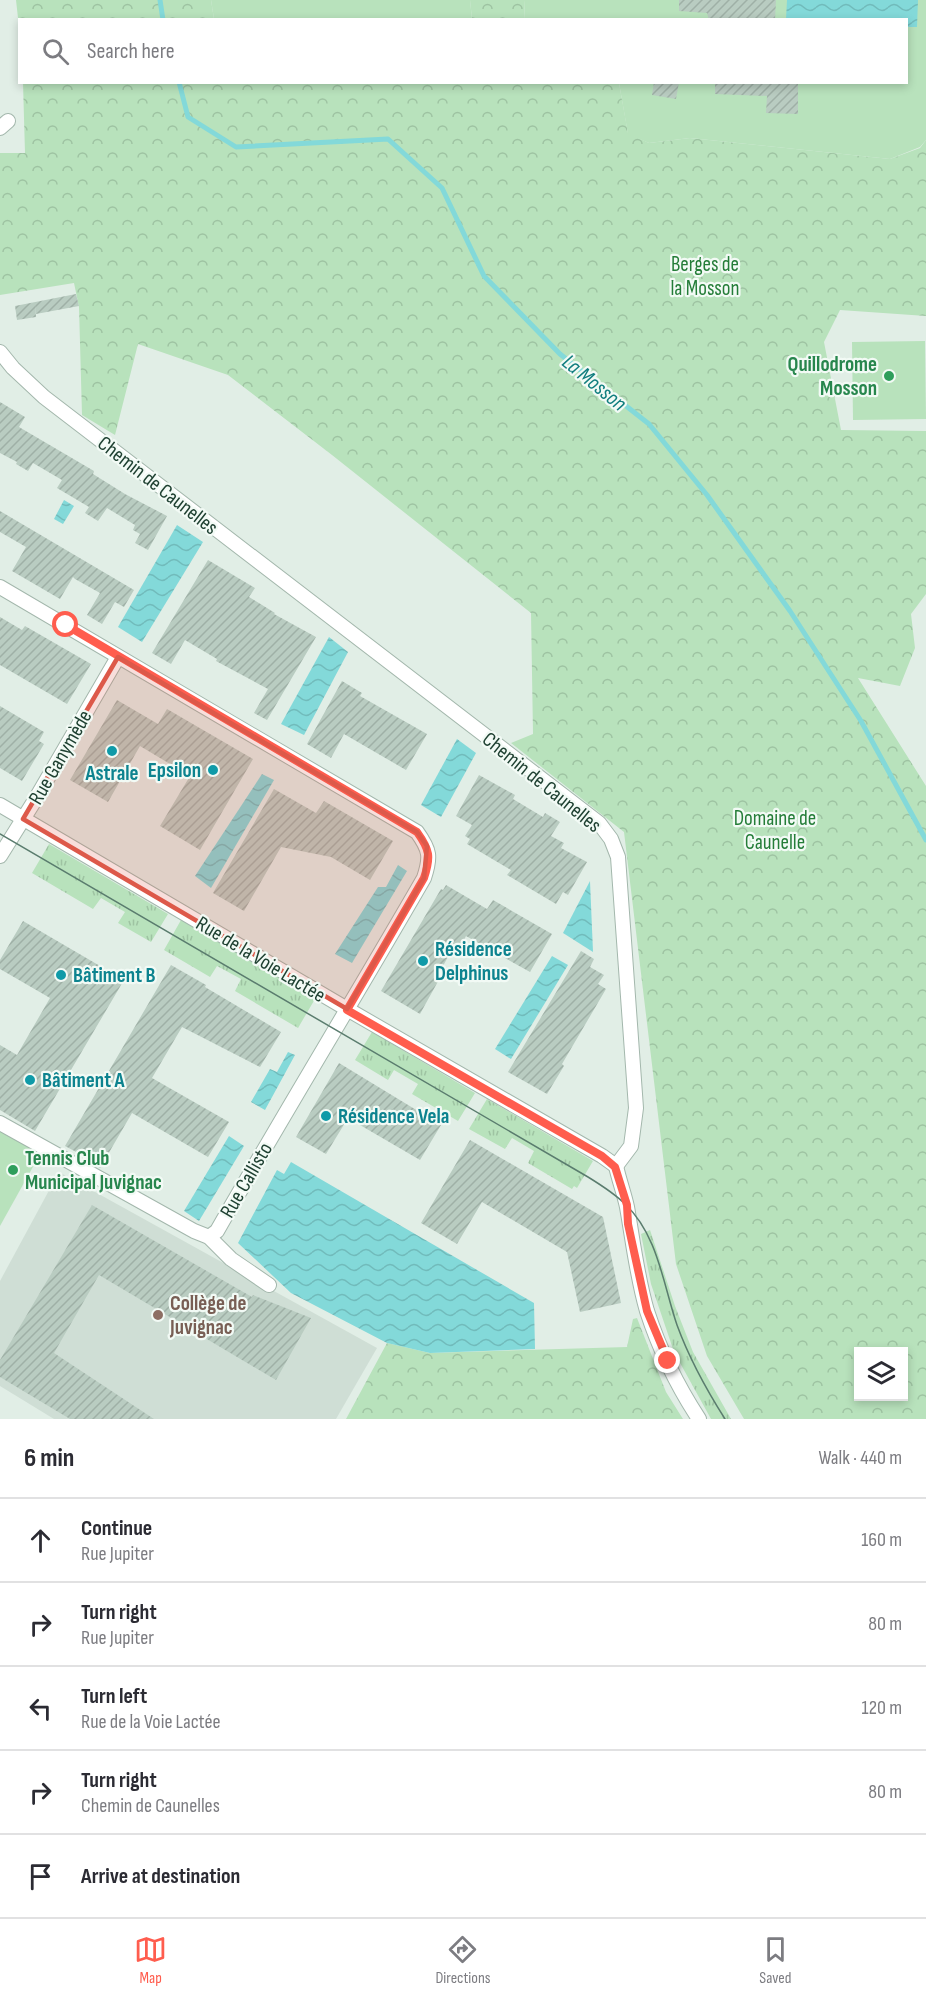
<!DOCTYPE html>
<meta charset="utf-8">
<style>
:root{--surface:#fff;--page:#f2f2f3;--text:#2b2b33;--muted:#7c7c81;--line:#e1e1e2;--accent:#ff5d4e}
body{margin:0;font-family:"Sofia Sans Condensed",sans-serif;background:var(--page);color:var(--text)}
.controls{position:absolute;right:18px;bottom:18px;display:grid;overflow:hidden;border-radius:0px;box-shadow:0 3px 9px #0003}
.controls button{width:54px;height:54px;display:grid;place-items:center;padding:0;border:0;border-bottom:2px solid var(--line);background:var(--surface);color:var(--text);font:30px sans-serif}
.stop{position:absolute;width:18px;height:18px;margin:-14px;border:4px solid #ff5d4e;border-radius:50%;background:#fff}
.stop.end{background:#ff5d4e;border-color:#fff;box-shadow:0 2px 6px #0008}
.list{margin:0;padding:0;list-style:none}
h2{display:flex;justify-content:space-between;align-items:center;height:78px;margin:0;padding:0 24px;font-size:26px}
h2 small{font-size:20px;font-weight:400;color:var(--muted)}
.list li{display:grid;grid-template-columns:39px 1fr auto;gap:18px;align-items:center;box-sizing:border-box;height:84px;padding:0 24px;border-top:2px solid var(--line)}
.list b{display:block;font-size:22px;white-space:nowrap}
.list p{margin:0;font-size:20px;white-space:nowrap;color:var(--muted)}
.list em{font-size:20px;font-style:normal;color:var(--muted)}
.icon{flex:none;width:33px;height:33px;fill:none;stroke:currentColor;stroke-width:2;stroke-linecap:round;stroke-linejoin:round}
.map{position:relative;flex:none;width:926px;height:1419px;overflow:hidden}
.search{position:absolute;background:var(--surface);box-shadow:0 3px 9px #0003;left:18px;right:18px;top:18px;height:66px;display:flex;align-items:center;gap:15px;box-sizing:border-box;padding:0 21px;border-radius:0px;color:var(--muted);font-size:22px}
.sheet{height:498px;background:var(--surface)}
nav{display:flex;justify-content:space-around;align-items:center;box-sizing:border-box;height:84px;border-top:2px solid var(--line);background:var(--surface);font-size:16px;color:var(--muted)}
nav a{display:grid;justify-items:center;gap:3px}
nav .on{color:var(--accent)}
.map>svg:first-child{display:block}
</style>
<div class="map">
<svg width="926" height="1419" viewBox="0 0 926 1419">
<defs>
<pattern id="grass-tufts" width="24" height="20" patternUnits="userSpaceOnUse" patternTransform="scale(1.5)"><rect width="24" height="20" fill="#b8e2bc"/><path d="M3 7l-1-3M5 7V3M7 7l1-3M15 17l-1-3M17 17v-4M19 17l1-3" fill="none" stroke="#9ec3a2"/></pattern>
<pattern id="forest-crowns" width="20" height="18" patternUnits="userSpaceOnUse" patternTransform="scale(1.5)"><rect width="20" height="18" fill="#b8e2bc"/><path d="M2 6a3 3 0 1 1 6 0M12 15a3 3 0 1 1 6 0" fill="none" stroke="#9ec3a2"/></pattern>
<pattern id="water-waves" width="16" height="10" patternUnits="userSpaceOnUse" patternTransform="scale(1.5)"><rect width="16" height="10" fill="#83d9d9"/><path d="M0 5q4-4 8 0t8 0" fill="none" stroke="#71bbbb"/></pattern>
<pattern id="building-hatch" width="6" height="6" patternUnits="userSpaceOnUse" patternTransform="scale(1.5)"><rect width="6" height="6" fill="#b9ccc1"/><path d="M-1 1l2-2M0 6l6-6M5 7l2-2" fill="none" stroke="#9fb0a6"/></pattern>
</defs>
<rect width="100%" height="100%" fill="#e1eee6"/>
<path fill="#cfded5" d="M59 1172 377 1348 336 1419H54L0 1386V1281Z"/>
<g fill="url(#grass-tufts)">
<path d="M49 844 168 914 151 942 118 923 125 912 101 898 93 909 32 873Z"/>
<path d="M181 920 315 999 298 1028 235 991 241 979 217 966 210 977 164 950Z"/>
<path d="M372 1032 475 1093 458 1121 412 1094 418 1084 394 1070 388 1080 355 1060Z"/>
<path d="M487 1099 593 1161 577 1188 574 1186 572 1189 528 1163 534 1151 512 1138 505 1149 469 1129Z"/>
<path d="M650 1230 675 1306 693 1352 731 1419H711L674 1352 651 1284 641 1234Z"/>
</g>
<g fill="url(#forest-crowns)" fill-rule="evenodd">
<path d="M16 0H211L214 19 20 20 19 27Z"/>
<path d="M470 0H525L524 19H472Z"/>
<path d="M23 83H619L628 133 649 143 690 138 890 159 920 148 926 140V316L840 310 824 342 841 430 926 431V594L911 614 915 648 900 686 858 678 926 786V1419H744L707 1356 676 1264 624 832 511 743 533 734 531 613 332 455 228 375 138 344 115 435 82 415 79 307 74 283 0 295V153H25ZM858 1352H904V1396H858Z"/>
<path d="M637 1318 666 1392 683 1419H346L387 1343 430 1353 627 1347 633 1319Z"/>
</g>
<g fill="#b8e2bc">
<path d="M211 0H470L472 19H214Z"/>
<path d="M525 0H926V140L920 147 890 159 690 138 649 143 628 134 619 83 906 82V20H524Z"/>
<path d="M925 341 926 419 853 420 852 342Z"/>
<path d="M0 1131 27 1146 39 1156 0 1226Z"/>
</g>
<g fill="url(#water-waves)">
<path d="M787 0H918L917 27H907L906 20 786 19Z"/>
<path d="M64 500 74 506 63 524 54 519Z"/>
<path d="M177 525 203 542 142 642 118 627Z"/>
<path d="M329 637 348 652 304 735 281 724Z"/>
<path d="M457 739 476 753 441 817 421 805Z"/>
<path d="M262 774 274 780 211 888 195 876Z"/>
<path d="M398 865 407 871 352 963 335 954 378 887H386Z"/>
<path d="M590 881 593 952 563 933Z"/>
<path d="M552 956 568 965 511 1059 495 1049Z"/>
<path d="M288 1052 295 1055 265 1110 251 1102 270 1069 277 1072Z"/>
<path d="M229 1136 244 1146 199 1221 184 1211Z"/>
<path d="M291 1162 534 1303 535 1349 430 1353 387 1343 291 1293 238 1243 277 1170 284 1174Z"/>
</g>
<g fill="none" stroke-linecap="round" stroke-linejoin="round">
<g stroke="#83d9d9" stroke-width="5">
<path d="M160 0 163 20"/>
<path d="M179 82 188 117 236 147 388 139 442 188 484 276 560 354 649 424 707 495 790 611 861 721 926 840"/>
</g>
</g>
<g fill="url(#building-hatch)">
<path d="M679 0H776L775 20H709L707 13 679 11Z"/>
<path d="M654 82H679L676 99 652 95Z"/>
<path d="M715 82H798V114L766 113 767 96 715 94Z"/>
<path d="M76 294 79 306 36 314 35 304 36 317 17 320 15 306Z"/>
<path d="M0 402 25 417 19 427 94 471 93 474 125 494 167 516 148 550 135 543 140 534 133 530 135 525 107 508 98 521 85 513 89 507 57 488 62 480 33 463 28 471 16 464 17 462 0 453Z"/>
<path d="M0 511 134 590 124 607 115 602 102 624 87 615 100 593 75 579 73 577 60 599 12 571 26 547 0 532Z"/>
<path d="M208 560 255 588 249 597 275 613 274 614 316 637 267 720 254 713 268 689 216 661 217 659 185 640 171 664 152 653Z"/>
<path d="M0 617 22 630 25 626 91 664 67 704 0 665Z"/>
<path d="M342 681 362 693 360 696 427 734 406 770 344 734 331 758 307 744Z"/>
<path d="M117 700 158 724 167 709 253 759 200 850 160 826 190 776 140 746 108 802 70 780Z"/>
<path d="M0 706 44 732 39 741 44 744 22 781 0 768Z"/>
<path d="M479 775 515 795 513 799 543 817 545 813 560 822 551 836 564 843 561 848 587 862 568 895 563 892 556 904 507 875 511 870 467 844 470 839 465 836 472 825 456 816Z"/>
<path d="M274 789 316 813 324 801 393 841 370 880 331 857 281 847 244 911 213 893Z"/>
<path d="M446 885 487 909 493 900 552 934 530 972 466 936 459 949 454 946 438 975 441 976 420 1014 381 991 441 889 443 890Z"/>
<path d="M23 921 124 980 35 1131 0 1110V1045L17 1055 50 998 0 969V960Z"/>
<path d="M581 951 594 959 590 967 604 975 598 984 606 989 562 1064 564 1066 547 1094 508 1072Z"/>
<path d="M171 965 206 985 205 987 281 1032 260 1067 182 1027 152 1078 229 1122 208 1157 132 1113 100 1168 78 1156 80 1154 65 1146Z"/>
<path d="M339 1063 441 1125 420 1160 348 1118 326 1154 296 1137Z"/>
<path d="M470 1140 603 1217 621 1303 580 1312 567 1252 482 1202 457 1244 421 1223Z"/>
<path d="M92 1205 252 1297 253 1295 311 1318 276 1380 99 1275 54 1353 154 1419H70L0 1377V1360Z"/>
</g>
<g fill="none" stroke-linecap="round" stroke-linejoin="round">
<g stroke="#a3b7ac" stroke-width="16">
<g id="street">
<path d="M0 128 8 121"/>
<path d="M0 352 13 368 44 397 599 823 611 839 618 857 636 1108 631 1146 616 1166"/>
<path d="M0 587 417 832C430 850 431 857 424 878 356 996 285 1112 217 1231L209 1237"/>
<path d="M0 805 347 1009 602 1156 616 1166"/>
<path d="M0 856 35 800 118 657"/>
<path d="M0 1123 194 1231 209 1237 231 1259 269 1285"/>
<path d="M616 1166C619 1180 624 1193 627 1207 633 1241 637 1277 647 1311 659 1348 678 1387 699 1419"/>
</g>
</g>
<use href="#street" stroke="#fff" stroke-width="14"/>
<path stroke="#5a7c6e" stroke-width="1.5" d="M0 834 588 1177C601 1185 614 1193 625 1204 658 1235 663 1284 677 1325 689 1358 706 1389 725 1419"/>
</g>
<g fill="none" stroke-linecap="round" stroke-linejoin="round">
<path stroke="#ff5d4e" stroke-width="8" d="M66 625 417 832C430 850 431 857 424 878L347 1010 602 1156 615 1167 627 1205 628 1224 647 1311 668 1361"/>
</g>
<path fill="#dd594a" fill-opacity="0.2" stroke="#dd594a" stroke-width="4.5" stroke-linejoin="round" d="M118 657 417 832 427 846 424 878 347 1009 23 819Z"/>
<g fill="#2e9e5b" stroke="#f2faf5" stroke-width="2">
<circle cx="889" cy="376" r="6"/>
<circle cx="13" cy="1170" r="6"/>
</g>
<g fill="#0f9aa8" stroke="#f2faf5" stroke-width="2">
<circle cx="112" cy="751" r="6"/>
<circle cx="213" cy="770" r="6"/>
<circle cx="423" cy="961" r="6"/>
<circle cx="61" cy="975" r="6"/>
<circle cx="30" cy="1080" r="6"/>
<circle cx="326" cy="1116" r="6"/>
</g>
<circle fill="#8d6e63" stroke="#f2faf5" stroke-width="2" cx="158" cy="1315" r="6"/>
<g text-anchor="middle" stroke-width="4.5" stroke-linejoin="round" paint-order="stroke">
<g font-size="21" fill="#247d38" stroke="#f2faf5">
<text x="705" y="271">Berges de<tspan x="705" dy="24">la Mosson</tspan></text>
<text x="775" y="825">Domaine de<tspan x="775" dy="24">Caunelle</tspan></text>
</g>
<g font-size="21" font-weight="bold" fill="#27864d" stroke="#f2faf5" text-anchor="end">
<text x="877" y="371">Quillodrome<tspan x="877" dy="24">Mosson</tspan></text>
<text x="25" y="1165" text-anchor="start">Tennis Club<tspan x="25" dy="24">Municipal Juvignac</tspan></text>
</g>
<g font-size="21" fill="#1f4132" stroke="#f2faf5">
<text transform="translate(158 485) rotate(38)" y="7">Chemin de Caunelles</text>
<text transform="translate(60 757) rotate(-60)" y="7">Rue Ganymède</text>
<text transform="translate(542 782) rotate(39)" y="7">Chemin de Caunelles</text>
<text transform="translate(261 959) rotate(31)" y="7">Rue de la Voie Lactée</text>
<text transform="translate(246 1180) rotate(-60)" y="7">Rue Callisto</text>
</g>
<g font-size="21" font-weight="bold" fill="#0d838f" stroke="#f2faf5" text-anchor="start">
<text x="201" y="777" text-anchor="end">Epsilon</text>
<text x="112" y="780" text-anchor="middle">Astrale</text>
<text x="435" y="956">Résidence<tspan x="435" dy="24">Delphinus</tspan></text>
<text x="73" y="982">Bâtiment B</text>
<text x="42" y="1087">Bâtiment A</text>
<text x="338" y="1123">Résidence Vela</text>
</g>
<g font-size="21" font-weight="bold" fill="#785e54" stroke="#f2faf5" text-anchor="start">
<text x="170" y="1310">Collège de<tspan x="170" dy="24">Juvignac</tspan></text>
</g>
<g font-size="22" font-style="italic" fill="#117e7f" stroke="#f2faf5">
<text transform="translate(595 382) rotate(39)" y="8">La Mosson</text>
</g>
</g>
</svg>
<div class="controls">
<button><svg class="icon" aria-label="layers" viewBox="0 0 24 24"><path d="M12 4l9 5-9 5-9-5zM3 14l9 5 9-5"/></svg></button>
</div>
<div class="stop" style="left:66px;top:625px"></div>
<div class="stop end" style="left:668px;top:1361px"></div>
<div class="search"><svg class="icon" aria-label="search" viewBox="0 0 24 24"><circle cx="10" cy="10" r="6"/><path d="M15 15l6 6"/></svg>Search here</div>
</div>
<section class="sheet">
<h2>6 min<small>Walk · 440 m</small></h2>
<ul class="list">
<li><svg class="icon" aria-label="ahead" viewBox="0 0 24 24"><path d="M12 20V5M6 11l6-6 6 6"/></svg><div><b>Continue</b><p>Rue Jupiter</p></div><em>160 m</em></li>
<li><svg class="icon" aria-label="right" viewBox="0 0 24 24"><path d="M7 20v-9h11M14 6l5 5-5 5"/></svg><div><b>Turn right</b><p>Rue Jupiter</p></div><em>80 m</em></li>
<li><svg class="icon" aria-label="left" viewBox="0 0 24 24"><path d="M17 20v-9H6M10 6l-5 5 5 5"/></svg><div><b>Turn left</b><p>Rue de la Voie Lactée</p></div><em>120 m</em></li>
<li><svg class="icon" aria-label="right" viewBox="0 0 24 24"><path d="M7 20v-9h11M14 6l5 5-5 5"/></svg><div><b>Turn right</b><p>Chemin de Caunelles</p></div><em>80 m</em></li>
<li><svg class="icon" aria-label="arrive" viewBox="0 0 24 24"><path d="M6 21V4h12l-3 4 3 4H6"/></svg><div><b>Arrive at destination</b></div></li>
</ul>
</section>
<nav>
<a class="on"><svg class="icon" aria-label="map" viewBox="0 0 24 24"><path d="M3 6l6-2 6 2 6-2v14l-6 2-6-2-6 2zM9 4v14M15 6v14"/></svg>Map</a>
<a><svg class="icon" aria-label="directions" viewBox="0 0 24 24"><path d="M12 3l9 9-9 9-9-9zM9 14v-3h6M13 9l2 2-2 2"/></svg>Directions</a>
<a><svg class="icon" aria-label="saved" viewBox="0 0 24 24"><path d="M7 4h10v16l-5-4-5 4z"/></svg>Saved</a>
</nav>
